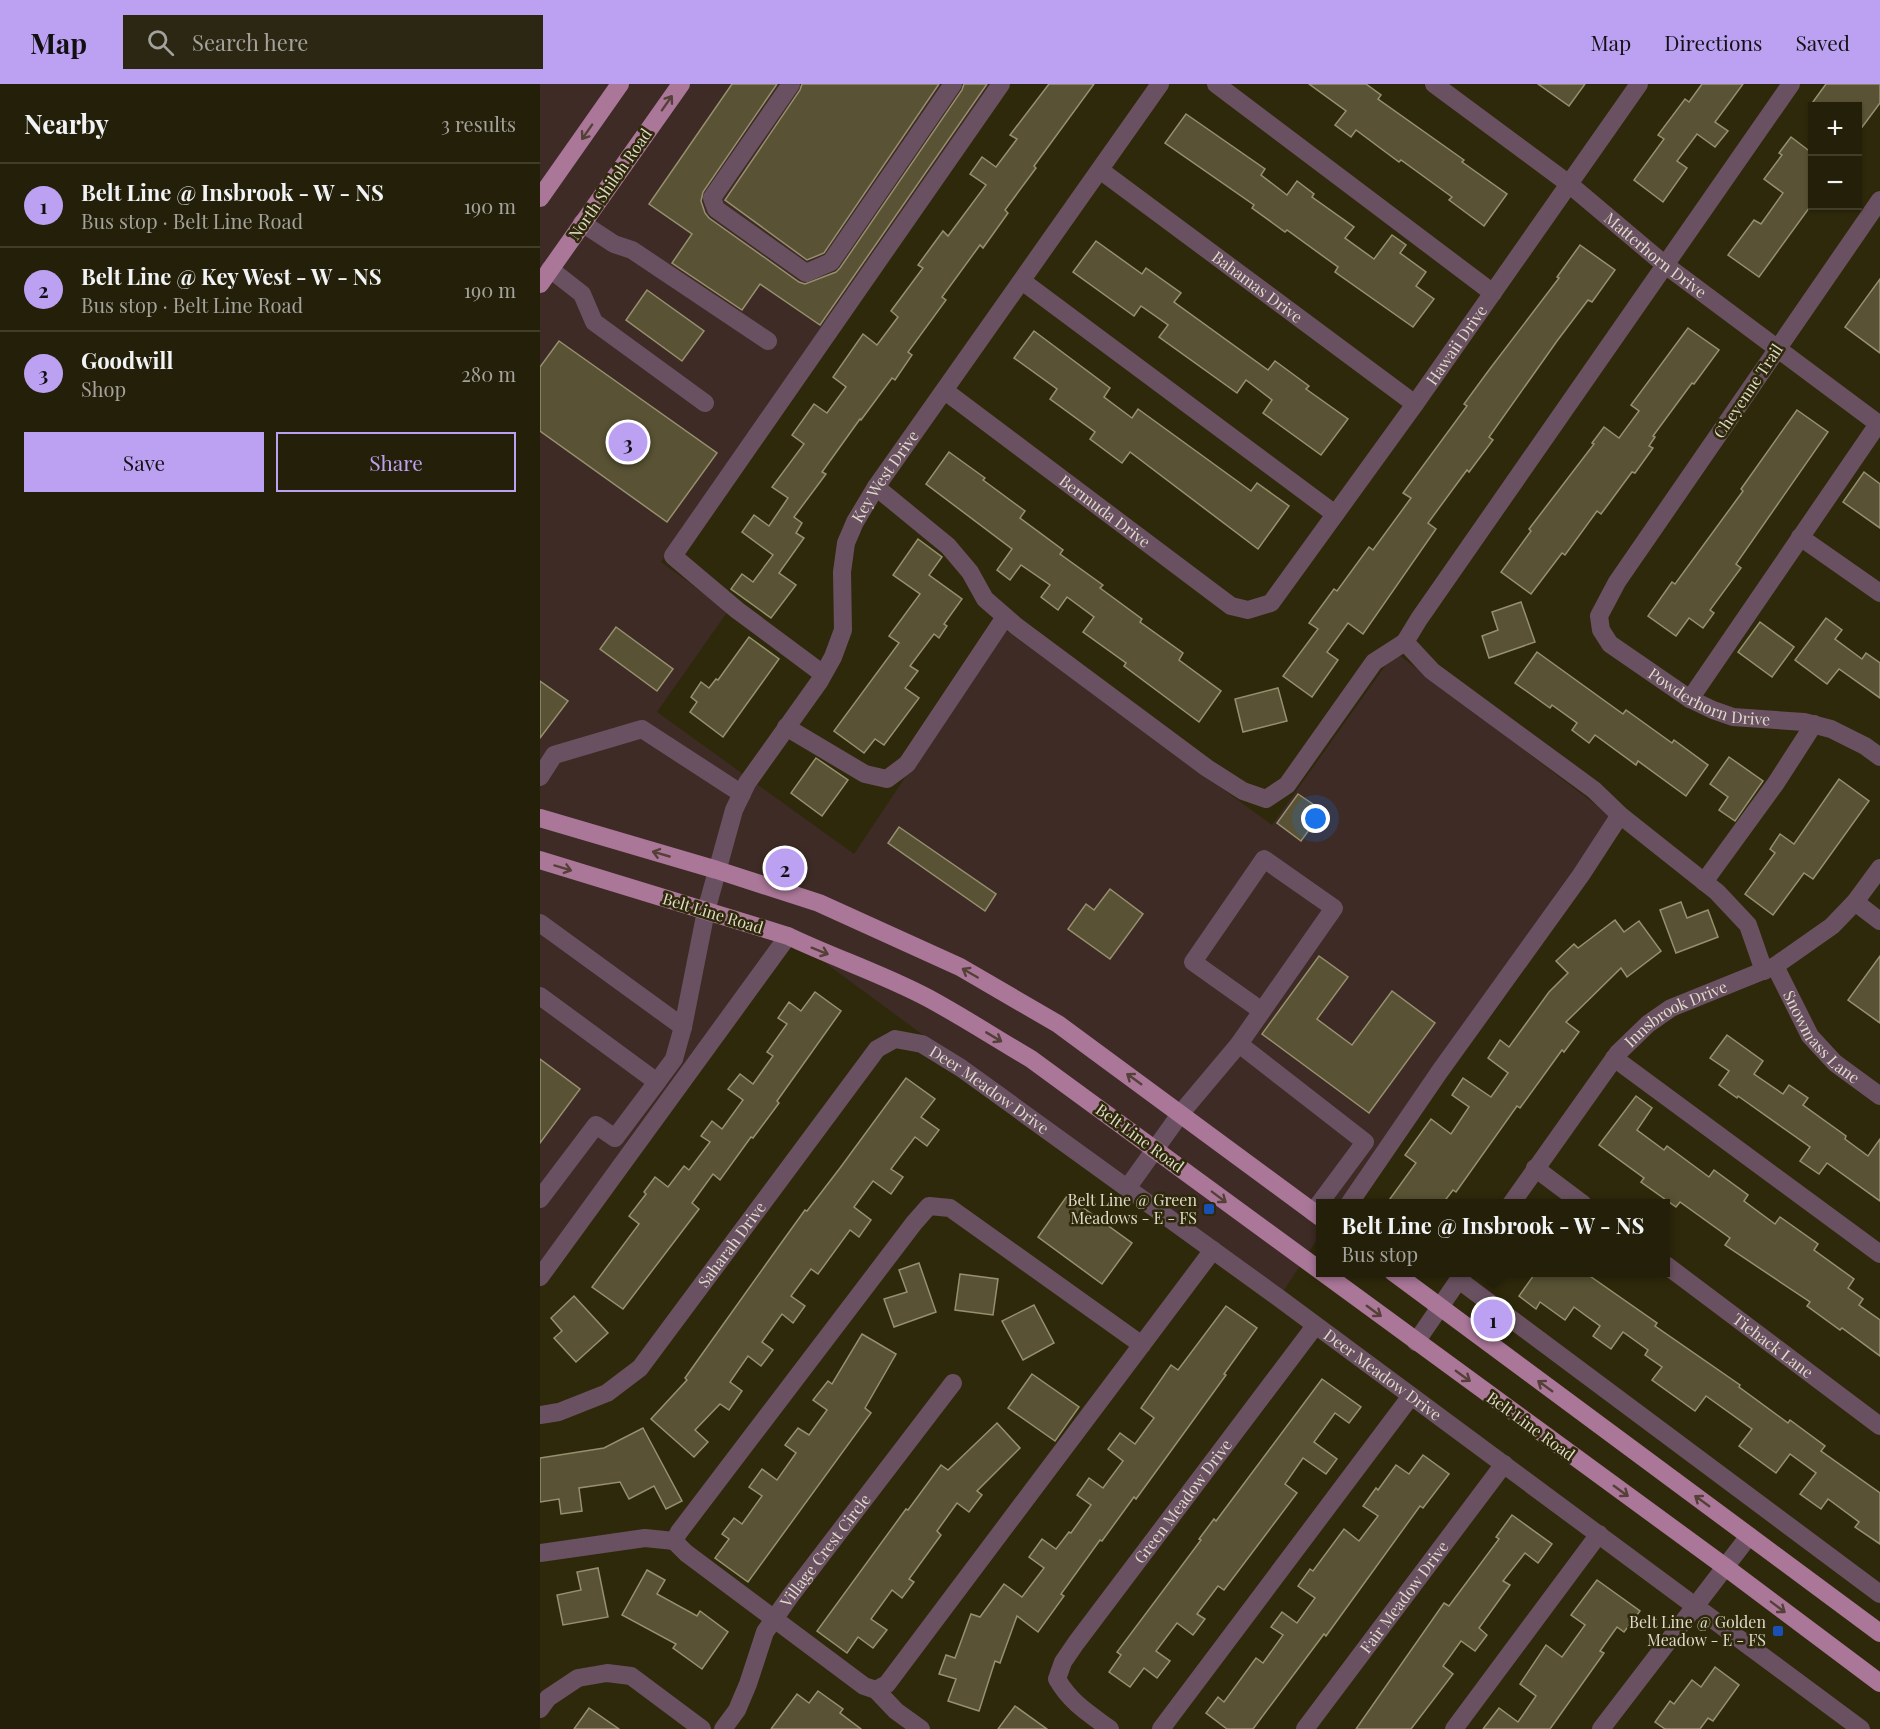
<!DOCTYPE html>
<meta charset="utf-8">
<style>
:root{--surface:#231f08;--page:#2b2712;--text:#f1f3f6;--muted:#a3a29c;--line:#403d29;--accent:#bca0f2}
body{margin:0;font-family:"Playfair Display",serif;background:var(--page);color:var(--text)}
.controls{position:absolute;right:18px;top:18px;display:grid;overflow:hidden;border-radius:0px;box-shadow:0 2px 4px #0004}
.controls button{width:54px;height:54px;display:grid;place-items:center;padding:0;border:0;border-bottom:2px solid var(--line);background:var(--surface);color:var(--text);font:30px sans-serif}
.you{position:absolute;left:776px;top:735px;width:21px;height:21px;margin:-15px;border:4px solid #fff;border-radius:50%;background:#1a73e8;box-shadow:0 0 0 9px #1a73e833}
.badge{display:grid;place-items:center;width:39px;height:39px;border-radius:50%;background:var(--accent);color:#111;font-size:20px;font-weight:700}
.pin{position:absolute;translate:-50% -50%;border:3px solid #fff;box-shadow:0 2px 6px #0006}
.popup{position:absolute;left:776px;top:1115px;width:354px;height:78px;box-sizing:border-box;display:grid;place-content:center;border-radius:0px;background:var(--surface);filter:drop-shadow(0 2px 4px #0005);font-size:20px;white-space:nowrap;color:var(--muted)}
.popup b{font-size:22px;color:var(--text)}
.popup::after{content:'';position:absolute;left:50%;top:100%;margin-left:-12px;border:12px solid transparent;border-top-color:var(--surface)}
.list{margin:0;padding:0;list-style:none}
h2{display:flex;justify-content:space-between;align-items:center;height:78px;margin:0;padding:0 24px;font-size:26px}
h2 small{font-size:20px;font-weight:400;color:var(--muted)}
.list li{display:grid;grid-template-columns:39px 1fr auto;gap:18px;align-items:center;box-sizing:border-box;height:84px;padding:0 24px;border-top:2px solid var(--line)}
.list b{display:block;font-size:22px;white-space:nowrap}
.list p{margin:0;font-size:20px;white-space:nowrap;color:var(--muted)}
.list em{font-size:20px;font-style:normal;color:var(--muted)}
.actions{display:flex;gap:12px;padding:18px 24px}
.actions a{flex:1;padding:14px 0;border:2px solid var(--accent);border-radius:0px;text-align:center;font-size:21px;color:var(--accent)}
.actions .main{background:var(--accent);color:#111}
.icon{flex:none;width:33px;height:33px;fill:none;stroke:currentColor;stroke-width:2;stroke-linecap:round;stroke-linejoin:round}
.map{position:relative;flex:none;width:1340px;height:1645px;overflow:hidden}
header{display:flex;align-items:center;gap:36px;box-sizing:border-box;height:84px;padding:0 30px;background:var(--accent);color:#111}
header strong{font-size:28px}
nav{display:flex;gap:33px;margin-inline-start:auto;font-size:21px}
.search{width:420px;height:54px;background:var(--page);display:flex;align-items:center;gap:15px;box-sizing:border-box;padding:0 21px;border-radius:0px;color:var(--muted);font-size:22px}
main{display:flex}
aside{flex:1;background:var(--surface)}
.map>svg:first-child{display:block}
</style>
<header>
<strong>Map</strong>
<div class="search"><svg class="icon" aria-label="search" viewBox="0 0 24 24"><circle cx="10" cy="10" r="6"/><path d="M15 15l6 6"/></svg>Search here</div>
<nav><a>Map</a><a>Directions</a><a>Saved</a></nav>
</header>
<main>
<aside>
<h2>Nearby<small>3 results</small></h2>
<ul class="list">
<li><span class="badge">1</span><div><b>Belt Line @ Insbrook - W - NS</b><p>Bus stop · Belt Line Road</p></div><em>190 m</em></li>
<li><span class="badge">2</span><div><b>Belt Line @ Key West - W - NS</b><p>Bus stop · Belt Line Road</p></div><em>190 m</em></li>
<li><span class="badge">3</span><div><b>Goodwill</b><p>Shop</p></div><em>280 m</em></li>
</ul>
<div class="actions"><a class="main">Save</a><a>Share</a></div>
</aside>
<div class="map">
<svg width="1340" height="1645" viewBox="0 0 1340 1645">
<rect width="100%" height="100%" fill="#2f290b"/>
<path fill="#3e2b25" d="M0 0H455L121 478 188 527 117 628 314 770 464 545 732 741 855 568 1072 733 801 1119 780 1120V1151L739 1214 249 852 0 1193Z"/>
<g fill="#595234" stroke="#97906f" stroke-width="1.5">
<path d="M192 0H237L163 108 161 117 165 129 169 134 259 198 265 200 296 188 300 184 422 6 424 0H447L280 241 220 200 202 226 132 179 152 150 109 120Z"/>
<path d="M262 0H399L284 169 267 176 185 116 260 6Z"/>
<path d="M509 0H554L494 82 496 84 465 126 468 129 443 164 440 161 402 213 406 216 368 268 372 271 355 296 352 294 321 336 320 335 282 388 286 390 254 433 262 439 256 449 264 454 239 489 256 501 231 534 191 505 202 490 213 498 233 471 202 448 214 431 229 442 248 414 232 403 264 360 252 351 274 320 287 329 306 303 293 293 323 250 337 261 358 233 351 227 383 184 378 181 403 147 408 152 446 101 430 90 442 73 456 83 477 55 470 51Z"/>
<path d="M769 0H826L841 11 838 15 924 76 922 78 967 110 944 142 909 116 912 113 861 76 859 78 816 46 811 53 795 41 806 27Z"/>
<path d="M998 0H1045L1029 22Z"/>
<path d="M1162 0H1203L1175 38 1188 47 1175 63 1157 50 1137 77 1147 84 1123 118 1094 96 1124 55 1118 51 1145 15 1149 18Z"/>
<path d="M1286 0H1340V19L1317 50V22H1270Z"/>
<path d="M646 30 725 85 721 91 747 111 757 97 774 110 772 113 814 143 805 154 834 175 852 151 866 161 860 169 886 188 876 202 894 215 873 243 795 188 798 183 747 146 745 148 712 124 714 121 625 59Z"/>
<path d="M1251 53 1272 69V120L1219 193 1188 171 1214 136 1221 140 1243 109 1224 95 1242 71 1239 69Z"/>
<path d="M556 157 602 190 606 184 641 209 634 218 728 286 735 277 769 302 766 305 808 335 781 371 723 329 732 316 706 296 697 309 619 253 628 241 601 222 594 232 533 188Z"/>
<path d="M1040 161 1075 186 1052 218 1048 216 1017 257 949 353 953 356 929 388 927 386 888 439 896 445 823 550 808 539 787 568 798 576 772 613 743 592 778 545 769 539 794 505 797 507 829 463 833 466 871 414 863 409 927 322 924 320 949 286 1019 194 1017 193Z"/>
<path d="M1340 195V269L1305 243Z"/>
<path d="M107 206 164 247 142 277 86 236Z"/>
<path d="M1148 244 1179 266 1154 300 1152 299 1113 352 1115 353 1109 362 1113 364 1095 389 1092 388 1061 430 1057 427 1025 471 1022 469 991 510 961 488 991 447 989 445 1054 360 1052 359 1064 343 1079 354 1099 327 1091 321Z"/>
<path d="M494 247 570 304 564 313 592 334 598 325 711 407 717 399 749 422 718 465 590 368 582 379 550 355 555 348 510 315 517 305 474 274Z"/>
<path d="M19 257 177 369 127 438 0 347V283Z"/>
<path d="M1257 326 1288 348 1196 480 1201 484 1170 526 1174 529 1163 544 1149 534 1136 552 1108 532 1132 498 1135 500 1203 407 1201 405Z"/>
<path d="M409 368 445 394 443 396 485 427 480 434 523 466 520 470 563 501 560 504 602 535 600 538 643 569 639 576 681 607 659 638 584 582 586 579 543 548 554 533 527 513 518 526 501 513 510 501 481 481 470 496 457 486 472 465 386 400Z"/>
<path d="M1324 388 1340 400V444L1303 418Z"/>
<path d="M378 455 402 473 389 491 422 515 404 540 407 542 399 554 394 550 370 582 378 587 365 604 379 614 344 661 335 655 324 669 294 647 359 559 349 552 380 510 353 491Z"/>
<path d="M981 518 995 558 949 574 942 552 958 546 952 528Z"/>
<path d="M1286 534 1302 546 1295 555 1322 575 1326 569 1340 579V614L1299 585 1287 600 1255 576Z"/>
<path d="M1220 538 1254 563 1232 593 1198 568Z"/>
<path d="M76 543 133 585 117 607 60 565Z"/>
<path d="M209 553 239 575 183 653 150 628 157 618 151 613 161 598 169 604 176 595 178 596Z"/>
<path d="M997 568 1083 630 1086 626 1132 659 1134 656 1168 681 1146 712 1098 677 1096 681 1055 651 1049 659 1032 646 1037 639 1012 621 1010 624 975 599Z"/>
<path d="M0 597 28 617 0 654Z"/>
<path d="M738 604 747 637 703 648 695 615Z"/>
<path d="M1189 673 1223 697 1195 737 1179 726 1188 713 1170 700Z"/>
<path d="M276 674 308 696 282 732 251 709Z"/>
<path d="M1299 695 1329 717 1273 795 1264 789 1233 831 1205 810 1235 769 1230 765 1240 750 1254 760Z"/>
<path d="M758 710 783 727 761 757 737 739Z"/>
<path d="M359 743 456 810 445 827 348 759Z"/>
<path d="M570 805 603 830 570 875 528 845 546 820 554 826Z"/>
<path d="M1141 818 1147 834 1168 826 1178 853 1136 869 1120 826Z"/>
<path d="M1075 836 1084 848 1099 837 1121 867 1087 893 1081 884 1026 938 1039 948 1024 968 1022 966 980 1024 977 1022 916 1108 913 1106 903 1119H847L876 1079 865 1071 891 1035 911 1050 929 1023 912 1011 923 994 951 1013 968 989 948 974 960 956 969 963 1009 908 1028 889 1016 877 1034 860 1038 864Z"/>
<path d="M779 872 808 893 777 935 812 961 852 907 895 939 829 1029 722 950Z"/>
<path d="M1340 872V939L1308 916Z"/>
<path d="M275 908 301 927 237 1017 239 1019 213 1054 211 1053 180 1096 173 1090 152 1119 159 1125 83 1225 52 1203 99 1140 89 1132 106 1110 104 1108 115 1093 128 1103 144 1082 149 1086 170 1058 161 1052 172 1037 182 1045 203 1016 188 1005 200 990 213 1000 233 972 227 968 247 940 238 934 249 918 261 927Z"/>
<path d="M1187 951 1223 977 1214 990 1243 1010 1249 1001 1268 1014 1263 1021 1306 1052 1305 1055 1328 1072 1340 1055V1117L1287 1079 1279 1090 1260 1077 1270 1063 1198 1012 1197 1014 1179 1001 1189 987 1170 974Z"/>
<path d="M0 975 40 1005 0 1059Z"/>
<path d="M366 994 395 1015 381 1033 399 1046 387 1062 375 1053 351 1085 363 1093 351 1110 333 1097 314 1123 331 1136 319 1153 310 1146 278 1190 271 1185 251 1212 265 1222 253 1239 242 1230 222 1258 233 1266 221 1282 208 1272 190 1298 202 1307 189 1326 180 1320 155 1346 168 1358 154 1373 111 1335 147 1296 145 1294 239 1162 265 1126 267 1127 300 1084Z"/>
<path d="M1096 1012 1112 1024 1097 1046 1124 1066 1127 1062 1169 1093 1174 1086 1208 1111 1204 1117 1235 1140 1240 1133 1278 1160 1274 1166 1314 1195 1308 1204 1323 1215 1319 1221 1340 1236V1272L1302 1244 1300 1246 1267 1222 1270 1218 1185 1161 1190 1154 1140 1118 1136 1123 1101 1098 1104 1094 1059 1061Z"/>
<path d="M527 1112 592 1159 562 1200 498 1153Z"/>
<path d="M379 1179 396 1228 354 1243 344 1215 367 1208 359 1186Z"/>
<path d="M996 1188H1044L1117 1239 1115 1242 1200 1301 1199 1303 1248 1339 1250 1336 1285 1362 1281 1367 1340 1409V1460L1315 1443 1319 1438 1288 1415 1281 1425 1260 1410 1276 1389 1250 1370 1236 1389 1199 1362 1212 1345 1166 1312 1155 1327 1112 1296 1122 1283 1105 1271 1108 1266 1083 1248 1071 1265 1053 1252 1060 1242 1034 1223 1025 1236 1000 1218 996 1225 979 1212Z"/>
<path d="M420 1190 458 1195 453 1231 415 1226Z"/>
<path d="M34 1212 68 1249 36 1278 14 1254 22 1247 11 1234Z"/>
<path d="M494 1221 514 1259 483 1276 462 1237Z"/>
<path d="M686 1222 717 1244 684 1290 686 1291 596 1415 594 1413 562 1457 560 1456 521 1510 524 1512 498 1548 477 1532 460 1579 455 1577 439 1627 408 1617 416 1595 399 1590 406 1571 415 1574 431 1530 440 1533 464 1500 482 1513 504 1484 489 1473 502 1455 516 1465 529 1448 531 1449 551 1421 537 1411 549 1394 563 1404 583 1377 568 1365 580 1349 595 1360 614 1334 601 1324 631 1281 638 1286Z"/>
<path d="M322 1250 356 1270 325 1324 331 1329 208 1498 175 1474 189 1455 182 1450 194 1434 202 1440 222 1412 209 1403 222 1385 237 1396 256 1369 245 1361 258 1344 269 1351 287 1326 273 1316 288 1297 292 1300Z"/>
<path d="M492 1290 539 1323 515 1357 468 1324Z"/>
<path d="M782 1295 821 1323 809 1339 795 1329 774 1358 797 1375 786 1390 763 1374 745 1400 757 1409 684 1506 678 1502 657 1530 665 1535 653 1551 637 1539 616 1567 630 1577 617 1594 604 1584 590 1603 569 1588 581 1571 577 1568 661 1456 659 1455 674 1435 676 1437Z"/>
<path d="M457 1339 480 1364 437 1407 442 1411 429 1428 417 1419 397 1447 401 1451 369 1495 374 1498 362 1514 352 1506 331 1535 347 1546 333 1564 318 1553 307 1569 277 1547 366 1425 368 1426 401 1381 408 1386Z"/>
<path d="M103 1344 142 1417 126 1425 114 1402 89 1415 80 1398 39 1404 42 1427 21 1430 19 1415 0 1418V1374L64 1364Z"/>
<path d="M883 1371 909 1390 883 1424 880 1422 786 1552 784 1550 713 1645H687L666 1629 678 1613 684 1618 716 1574 723 1579 743 1551 731 1543 742 1528 757 1539 775 1514 758 1502 770 1485 773 1487 804 1445 819 1457 838 1432 823 1422 836 1404 838 1406 856 1381 869 1390Z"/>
<path d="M972 1431 1012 1460 998 1479 985 1469 963 1497 970 1501 939 1544 947 1551 935 1567 921 1557 903 1582 913 1590 871 1645H816L904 1519 909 1522 959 1455 956 1453Z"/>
<path d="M58 1484 68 1533 23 1541 17 1511 41 1506 37 1488Z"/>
<path d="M107 1486 125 1496 117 1510 157 1532 160 1527 188 1548 162 1585 133 1564 136 1560 82 1531Z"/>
<path d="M1057 1496 1100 1527 1084 1548 1077 1543 1060 1567 1064 1569 1010 1645H943L959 1624 978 1638 996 1612 980 1600 1006 1561 1022 1573 1045 1541 1031 1531Z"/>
<path d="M1175 1583 1199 1601 1173 1637 1168 1634 1160 1645H1125L1115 1638 1130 1617 1134 1620 1152 1596 1161 1603Z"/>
<path d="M278 1607 303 1625 300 1629 321 1645H231L257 1610 269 1619Z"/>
<path d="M475 1622 507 1645H458Z"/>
<path d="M49 1624 79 1645H34Z"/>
</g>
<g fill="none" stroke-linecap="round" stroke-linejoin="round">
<g stroke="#6a5161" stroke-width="18">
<path d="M251 0 172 114 176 125 266 189 291 178 413 0"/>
<path d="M676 0 953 209"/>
<path id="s1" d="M894 0 1029 100 1124 180 1340 341"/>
<path id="s2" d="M560 86 875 320"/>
<path id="s3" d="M1340 116 1077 498 1059 532 1061 546 1070 560 1150 615 1173 626 1193 633 1264 638 1291 645 1325 662 1340 673"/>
<path d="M42 139 74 160 92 166 228 257"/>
<path d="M10 185 42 210 54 238 165 319"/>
<path d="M482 197 795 430"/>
<path id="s4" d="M405 307 691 522 708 526 731 519 875 320 1099 0"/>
<path d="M336 403 408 462 430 488 445 515 476 542 667 684 703 707 726 715 747 701 834 578 865 558"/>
<path d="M1260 453 1340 509"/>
<path d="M283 590 197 526 133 472 461 0"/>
<path d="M1150 615 1338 340"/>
<path d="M246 643 325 690 347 695 367 680 465 533"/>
<path d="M0 693 14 671 102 645 202 710"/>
<path d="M1164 798 1236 699 1274 640"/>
<path d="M1315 818 1340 837"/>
<path id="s5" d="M0 839 143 943 166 827 194 726 207 699 279 598 293 573 303 546 302 488 306 459 315 438 336 403 620 0"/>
<path id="s6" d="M1235 882 1270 952 1295 979 1340 1012"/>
<path d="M1224 887 1208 841 1177 808 1080 731 1054 706 892 587 865 558 879 535 1251 0"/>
<path d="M0 912 117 998 134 975 143 943"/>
<path d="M699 960 794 824 724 775 653 878 722 927"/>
<path d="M1074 974 1340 1170"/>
<path d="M995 1084 1043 1120"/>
<path d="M588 1103 641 1029 699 960 825 1058 773 1128"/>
<path d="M0 1115 56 1041 75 1054 117 998"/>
<path d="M809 1120 900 987 1041 791 1080 731"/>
<path id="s7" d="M971 1120 1078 969 1108 940 1131 924 1235 882 1292 842 1315 818 1340 784"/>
<path id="s8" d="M1126 1181 1340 1342"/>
<path d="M0 1193 248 852"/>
<path d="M919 1196 1340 1510"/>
<path d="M876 1258 924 1188"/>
<path d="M602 1261 410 1124 389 1122 374 1139 139 1448 134 1457 146 1469 324 1602 336 1606 347 1600 673 1166"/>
<path id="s9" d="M0 1331 19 1328 67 1309 100 1284 337 965 355 955 382 960 421 984 739 1214 1321 1645"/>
<path d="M0 1469 105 1454 134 1457"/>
<path d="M336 1606 356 1627 381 1645"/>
<path d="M0 1625 8 1614 38 1594 67 1589 91 1592 162 1645"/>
<path id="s10" d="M183 1645 197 1626 208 1600 225 1548 251 1511 413 1299"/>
<path id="s11" d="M570 1645C548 1629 531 1619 517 1595L523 1578 536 1559 775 1242"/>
<path d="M621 1645 871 1312"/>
<path id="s12" d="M765 1645 964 1380"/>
<path d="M914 1645 1059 1450"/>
<path d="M1061 1645 1209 1452"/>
</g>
<g stroke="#a79" stroke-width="18">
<path d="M0 114 80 0"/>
<path d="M0 200 141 0"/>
<path d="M0 734 177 786 279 819 420 883 518 940 780 1133"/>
<path d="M0 776 248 852C294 874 343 890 388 914 423 933 457 955 491 975L1184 1482 1340 1599"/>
<path d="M853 1188 1340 1549"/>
</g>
</g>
<defs><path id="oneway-shaft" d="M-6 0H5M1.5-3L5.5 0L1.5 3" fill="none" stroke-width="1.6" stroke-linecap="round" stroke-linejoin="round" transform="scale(1.5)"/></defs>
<g stroke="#544036">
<use href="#oneway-shaft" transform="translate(127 19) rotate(-55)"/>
<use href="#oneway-shaft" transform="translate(47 48) rotate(125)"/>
<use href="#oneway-shaft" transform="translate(121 770) rotate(-164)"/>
<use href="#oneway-shaft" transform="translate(23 784) rotate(17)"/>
<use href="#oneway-shaft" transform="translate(280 867) rotate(22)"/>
<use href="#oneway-shaft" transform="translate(430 889) rotate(-150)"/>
<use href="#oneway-shaft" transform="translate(454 953) rotate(31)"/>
<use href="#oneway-shaft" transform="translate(594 995) rotate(-144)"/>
<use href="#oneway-shaft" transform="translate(679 1113) rotate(37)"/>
<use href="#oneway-shaft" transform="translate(834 1227) rotate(36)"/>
<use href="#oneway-shaft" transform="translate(923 1292) rotate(36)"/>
<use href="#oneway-shaft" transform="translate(1005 1302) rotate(-144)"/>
<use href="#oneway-shaft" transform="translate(1081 1407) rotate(36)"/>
<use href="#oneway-shaft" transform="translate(1162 1417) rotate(-144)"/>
<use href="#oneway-shaft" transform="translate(1238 1523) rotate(37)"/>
</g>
<g fill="#1a4fb4" stroke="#2f290b" stroke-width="2">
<rect x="663" y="1119" width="12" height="12" rx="3"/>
<rect x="1232" y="1541" width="12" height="12" rx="3"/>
</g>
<g text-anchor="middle" stroke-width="5" stroke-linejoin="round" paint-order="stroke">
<g font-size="16" fill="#dfdbca" stroke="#2f290b">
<text transform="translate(70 100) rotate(-55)" y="6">North Shiloh Road</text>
<text dy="6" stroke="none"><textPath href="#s1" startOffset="280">Matterhorn Drive</textPath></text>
<text dy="6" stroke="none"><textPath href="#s2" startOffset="196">Bahamas Drive</textPath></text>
<text dy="6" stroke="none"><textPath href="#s4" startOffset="717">Hawaii Drive</textPath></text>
<text transform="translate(1208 307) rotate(-56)" y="6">Cheyenne Trail</text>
<text dy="6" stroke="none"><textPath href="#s5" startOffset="776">Key West Drive</textPath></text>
<text dy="6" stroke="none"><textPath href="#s4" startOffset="200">Bermuda Drive</textPath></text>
<text dy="6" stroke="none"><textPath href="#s3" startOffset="648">Powderhorn Drive</textPath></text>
<text transform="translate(173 829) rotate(17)" y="6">Belt Line Road</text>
<text dy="6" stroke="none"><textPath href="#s7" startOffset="256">Innsbrook Drive</textPath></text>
<text dy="6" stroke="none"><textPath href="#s6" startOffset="86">Snowmass Lane</textPath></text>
<text dy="6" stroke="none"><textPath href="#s9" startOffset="639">Deer Meadow Drive</textPath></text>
<text transform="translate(600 1054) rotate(36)" y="6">Belt Line Road</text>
<text dy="6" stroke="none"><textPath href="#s9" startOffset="266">Saharah Drive</textPath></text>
<text dy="6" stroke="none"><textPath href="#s8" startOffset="134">Tiehack Lane</textPath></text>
<text dy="6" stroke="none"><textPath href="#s9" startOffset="1125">Deer Meadow Drive</textPath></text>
<text transform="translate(991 1342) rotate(36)" y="6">Belt Line Road</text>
<text dy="6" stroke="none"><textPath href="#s11" startOffset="292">Green Meadow Drive</textPath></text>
<text dy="6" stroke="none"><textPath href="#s10" startOffset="208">Village Crest Circle</textPath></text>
<text dy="6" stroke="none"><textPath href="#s12" startOffset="165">Fair Meadow Drive</textPath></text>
</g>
<g font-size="16" fill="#dfdbca" stroke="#2f290b" text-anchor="end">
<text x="657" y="1122">Belt Line @ Green<tspan x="657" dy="18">Meadows - E - FS</tspan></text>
<text x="1226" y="1544">Belt Line @ Golden<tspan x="1226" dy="18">Meadow - E - FS</tspan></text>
</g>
</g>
</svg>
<div class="controls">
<button>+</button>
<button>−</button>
</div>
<div class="you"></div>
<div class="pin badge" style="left:953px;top:1235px">1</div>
<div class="popup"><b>Belt Line @ Insbrook - W - NS</b>Bus stop</div>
<div class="pin badge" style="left:245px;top:784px">2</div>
<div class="pin badge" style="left:88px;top:358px">3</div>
</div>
</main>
